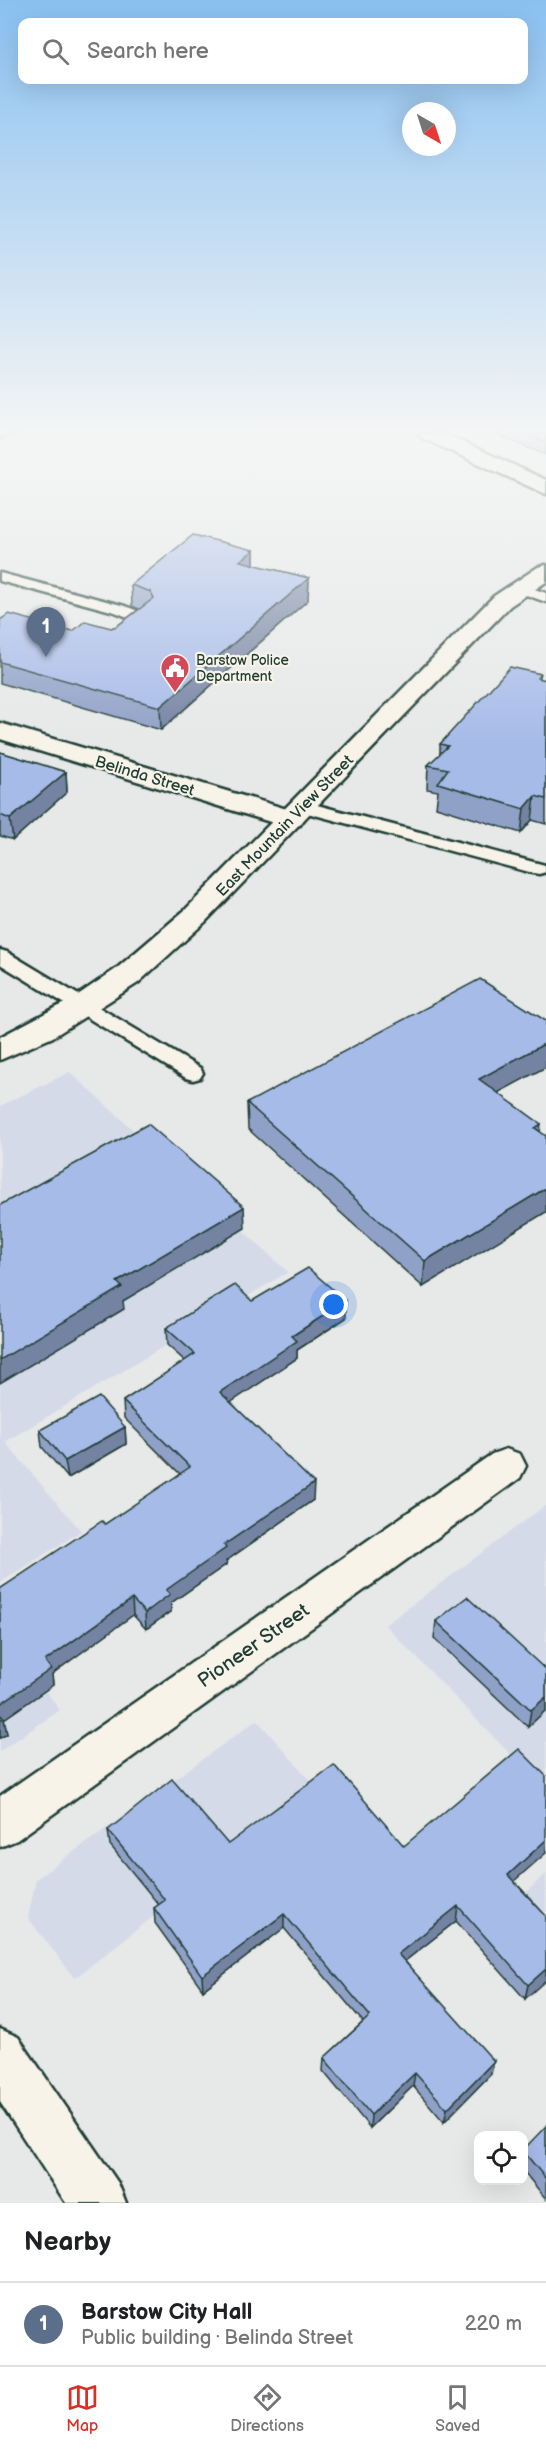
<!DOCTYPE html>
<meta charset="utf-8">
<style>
:root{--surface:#fff;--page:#f6f6f6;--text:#202124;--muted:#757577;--line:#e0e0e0;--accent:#d93025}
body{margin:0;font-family:"Balsamiq Sans",sans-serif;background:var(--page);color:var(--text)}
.controls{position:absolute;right:18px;bottom:18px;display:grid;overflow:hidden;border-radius:12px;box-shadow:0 6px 24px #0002}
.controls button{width:54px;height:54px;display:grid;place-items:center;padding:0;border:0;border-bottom:2px solid var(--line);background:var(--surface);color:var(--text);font:30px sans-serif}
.compass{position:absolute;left:402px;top:102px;width:54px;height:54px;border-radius:50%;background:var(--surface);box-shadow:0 6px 24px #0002;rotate:141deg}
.you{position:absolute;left:334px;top:1305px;width:21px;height:21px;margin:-15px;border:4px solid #fff;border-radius:50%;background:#1a73e8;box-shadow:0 0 0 9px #1a73e833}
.badge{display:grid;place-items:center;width:39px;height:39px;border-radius:50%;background:var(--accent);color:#fff;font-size:20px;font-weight:700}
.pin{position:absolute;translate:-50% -50px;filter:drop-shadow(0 2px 3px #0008)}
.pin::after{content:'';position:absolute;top:32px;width:21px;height:18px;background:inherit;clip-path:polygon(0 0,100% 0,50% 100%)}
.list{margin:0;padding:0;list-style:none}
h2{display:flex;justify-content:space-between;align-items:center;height:78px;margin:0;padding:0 24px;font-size:26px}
h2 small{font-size:20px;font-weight:400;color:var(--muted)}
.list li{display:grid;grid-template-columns:39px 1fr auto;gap:18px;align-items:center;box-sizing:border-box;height:84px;padding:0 24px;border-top:2px solid var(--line)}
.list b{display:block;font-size:22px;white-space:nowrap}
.list p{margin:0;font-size:20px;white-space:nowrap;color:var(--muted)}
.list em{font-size:20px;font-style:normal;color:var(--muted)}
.icon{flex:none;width:33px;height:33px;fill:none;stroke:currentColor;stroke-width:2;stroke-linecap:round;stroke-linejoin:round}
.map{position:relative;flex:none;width:546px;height:2203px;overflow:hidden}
.search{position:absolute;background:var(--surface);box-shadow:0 6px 24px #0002;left:18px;right:18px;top:18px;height:66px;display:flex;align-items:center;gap:15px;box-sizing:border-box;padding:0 21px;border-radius:12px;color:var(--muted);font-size:22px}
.sheet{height:162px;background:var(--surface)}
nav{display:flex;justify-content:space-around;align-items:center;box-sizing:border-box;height:84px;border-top:2px solid var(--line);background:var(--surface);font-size:16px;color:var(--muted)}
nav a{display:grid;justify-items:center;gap:3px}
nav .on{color:var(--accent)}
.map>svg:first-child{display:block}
</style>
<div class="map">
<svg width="546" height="2203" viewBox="0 0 546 2203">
<rect width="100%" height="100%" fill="#e7e8e8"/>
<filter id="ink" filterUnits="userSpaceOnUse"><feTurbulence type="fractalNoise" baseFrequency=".0167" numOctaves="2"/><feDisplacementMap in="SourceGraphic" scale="12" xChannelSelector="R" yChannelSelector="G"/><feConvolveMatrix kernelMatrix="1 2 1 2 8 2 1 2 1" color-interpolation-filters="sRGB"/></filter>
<g filter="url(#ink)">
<g fill="#d4dae8">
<path d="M70 1072 288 1272 5 1442 81 1531 0 1583V1106Z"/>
<path d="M546 1505V1791L385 1625Z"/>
<path d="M0 1632 60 1710 0 1751Z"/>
<path d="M257 1720 317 1788 75 1978 28 1918 36 1879Z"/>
<path d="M546 1874V1961L503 1913Z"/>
</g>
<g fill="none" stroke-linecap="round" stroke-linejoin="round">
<g stroke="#1f3d34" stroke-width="5">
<g id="lane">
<path d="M0 573 125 606 151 616 153 619 140 630H130L128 627 135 620 115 612 0 581Z"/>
<path d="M520 584 546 593V602L515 591 513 588 515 585Z"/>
<path d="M302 801 545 865 546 872 539 874 533 873 296 810 293 806 296 802Z"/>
<path d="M0 950 7 952 200 1068 203 1073 200 1078 193 1080 186 1078 0 964Z"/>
</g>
</g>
<g stroke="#1f3d34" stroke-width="5">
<g id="street">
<path d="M419 434H445L546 480V494L422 438Z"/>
<path d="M0 723 300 813 304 819 300 825 290 827 280 825 0 739Z"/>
<path d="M506 1449 520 1454 526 1466 520 1478 17 1840 0 1847V1796L492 1454Z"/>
</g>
</g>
<g stroke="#1f3d34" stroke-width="5">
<path id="secondary" d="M546 565V582L510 606 205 922 138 983 53 1037 0 1060V1037L72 999 116 969 185 910 494 596 538 567Z"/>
</g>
<g stroke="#1f3d34" stroke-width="5">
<path id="primary" d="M0 2029 18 2037 118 2183 126 2203H66L0 2102Z"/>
</g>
<use href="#lane" fill="#f7f3e8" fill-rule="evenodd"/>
<use href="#street" fill="#f7f3e8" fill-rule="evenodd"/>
<use href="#secondary" fill="#f7f3e8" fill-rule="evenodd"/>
<use href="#primary" fill="#f7f3e8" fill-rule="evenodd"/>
</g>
<g fill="#90a1c8" stroke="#1f3d34" stroke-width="1.5">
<path d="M495 434H546V455Z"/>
<path d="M254 550V565L309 578 308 600 161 730 0 683V620L73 631 111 628 117 626 139 609 132 606 131 585Z"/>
<path d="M540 679 546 680V824L532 820 521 833 436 807 438 791 427 789 428 765 440 754V744Z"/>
<path d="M0 752 66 772 67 792 13 840 0 836Z"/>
<path d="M498 1093 423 1287 248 1129 247 1103Z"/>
<path d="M252 1301 346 1318 297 1350V1358L231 1402 313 1500 226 1561 227 1564 171 1603V1611L146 1629 133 1615 52 1674 53 1685 4 1719 7 1734 0 1738V1589L105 1524 180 1474 124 1418 123 1401 185 1361 167 1345 166 1328Z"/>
<path d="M125 1427 126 1444 68 1478 42 1447 40 1430Z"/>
<path d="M436 1621 546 1670V1710L528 1727 434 1638Z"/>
<path d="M108 1830 228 1844 404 1846 514 1881 546 1916 525 1999 456 1921 405 1961 491 2074 444 2122 413 2086 370 2128 323 2071 324 2058 363 2022 284 1928 203 1990 155 1923 154 1908 159 1905 110 1845Z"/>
<path d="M546 2126V2199L524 2172V2152Z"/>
</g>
<g fill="#7583a3" stroke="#1f3d34" stroke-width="1.5">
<path d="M0 434H21L0 440Z"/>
<path d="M254 550V571L240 561Z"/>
<path d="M309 578 308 600 161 730 160 707Z"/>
<path d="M66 772 67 792 13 840 10 819Z"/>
<path d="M535 796 532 820 521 833 524 809Z"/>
<path d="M546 1043V1067L477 1104 479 1079Z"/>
<path d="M541 1124 538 1149 535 1128Z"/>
<path d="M546 1188V1212L423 1287 425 1261Z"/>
<path d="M244 1207 245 1228 123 1301 124 1309 0 1383V1360L117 1282Z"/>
<path d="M346 1301V1318L297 1350V1358L221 1409 220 1392 292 1336Z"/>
<path d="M125 1427 126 1444 68 1478 65 1461Z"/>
<path d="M314 1483 313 1500 226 1561 227 1564 171 1603V1611L146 1629 145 1613 166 1590 224 1545Z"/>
<path d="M132 1599 133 1615 52 1674 53 1685 4 1719 7 1734 0 1738V1704L45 1661Z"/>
<path d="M546 1697V1710L528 1727 531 1710Z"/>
<path d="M546 1840V1853L505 1889 508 1875Z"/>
<path d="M458 1906 456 1921 396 1968 398 1954Z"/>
<path d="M284 1914V1928L203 1990 202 1976Z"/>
<path d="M546 1969V1980L525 1999 528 1985Z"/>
<path d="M494 2061 491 2074 444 2122 447 2109Z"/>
<path d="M415 2073 413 2086 370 2128 371 2115Z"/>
</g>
<g fill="#a7bbe9" stroke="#1f3d34" stroke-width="1.5">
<path d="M525 434H546V443Z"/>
<path d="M193 535 254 550 240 561 309 578 160 707 0 662V620L9 614 73 631 85 621 111 628 117 626 154 598 151 592 131 585Z"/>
<path d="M510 667 541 674 538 678 546 680V799L535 796 524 809 438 783 448 769 428 765 448 746 440 744Z"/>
<path d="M0 752 66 772 10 819 0 815Z"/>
<path d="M480 979 546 1021V1043L479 1079 541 1124 535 1128 546 1136V1188L425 1261 247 1103Z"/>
<path d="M148 1124 244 1207 117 1282 122 1287 0 1360V1205Z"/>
<path d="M308 1268 346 1301 292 1336 297 1341 220 1392 314 1483 224 1545 226 1548 166 1590 170 1594 145 1613 132 1599 45 1661 51 1669 0 1704V1589L102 1521 105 1524 190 1467 123 1401 195 1354 166 1328 235 1285 252 1301Z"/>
<path d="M99 1397 125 1427 65 1461 40 1430Z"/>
<path d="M467 1597 546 1670V1697L531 1710 436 1621Z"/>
<path d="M0 1713 3 1718 0 1720Z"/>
<path d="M519 1749 546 1776V1840L508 1875 546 1916V1969L528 1985 458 1906 398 1954 494 2061 447 2109 415 2073 371 2115 324 2058 370 2016 284 1914 202 1976 154 1908 165 1900 108 1830 172 1779 228 1844 334 1765 404 1846Z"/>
<path d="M546 2126V2179L524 2152V2149Z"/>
</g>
</g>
<linearGradient id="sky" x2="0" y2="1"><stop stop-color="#8ac0f0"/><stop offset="0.58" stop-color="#f4f5f5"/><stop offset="1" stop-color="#f4f5f5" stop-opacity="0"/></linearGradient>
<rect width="546" height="742" fill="url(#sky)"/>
<defs>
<g id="civic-pin" transform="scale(1.5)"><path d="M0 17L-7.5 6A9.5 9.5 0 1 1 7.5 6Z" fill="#d1495b" stroke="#f7f3e8"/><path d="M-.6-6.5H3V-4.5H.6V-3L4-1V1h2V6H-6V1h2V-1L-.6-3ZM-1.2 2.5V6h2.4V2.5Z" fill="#fff"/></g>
</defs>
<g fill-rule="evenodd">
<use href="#civic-pin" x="175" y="668"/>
</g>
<g text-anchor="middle" stroke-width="4.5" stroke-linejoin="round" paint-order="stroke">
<g font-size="14" fill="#1f3d34" stroke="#f7f3e8" text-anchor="start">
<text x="196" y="665">Barstow Police<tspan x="196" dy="16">Department</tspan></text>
</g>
<g font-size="16" fill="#1f3d34" stroke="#f7f3e8">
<text transform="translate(145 775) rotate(17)" y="6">Belinda Street</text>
<text transform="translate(284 825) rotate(-46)" y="6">East Mountain View Street</text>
</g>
<g font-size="20" fill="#1f3d34" stroke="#f7f3e8">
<text transform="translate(253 1645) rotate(-35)" y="7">Pioneer Street</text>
</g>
</g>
</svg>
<div class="controls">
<button><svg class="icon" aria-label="locate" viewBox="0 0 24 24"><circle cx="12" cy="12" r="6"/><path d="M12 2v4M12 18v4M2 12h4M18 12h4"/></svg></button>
</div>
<svg class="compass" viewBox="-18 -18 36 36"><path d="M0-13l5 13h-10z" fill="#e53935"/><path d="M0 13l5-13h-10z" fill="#757577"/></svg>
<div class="you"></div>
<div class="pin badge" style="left:46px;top:657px;background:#5c6f8a">1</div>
<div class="search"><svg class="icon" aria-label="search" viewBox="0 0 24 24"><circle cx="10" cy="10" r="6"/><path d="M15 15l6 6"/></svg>Search here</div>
</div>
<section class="sheet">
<h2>Nearby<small></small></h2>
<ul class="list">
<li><span class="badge" style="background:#5c6f8a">1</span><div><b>Barstow City Hall</b><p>Public building · Belinda Street</p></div><em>220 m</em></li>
</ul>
</section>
<nav>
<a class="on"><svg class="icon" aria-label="map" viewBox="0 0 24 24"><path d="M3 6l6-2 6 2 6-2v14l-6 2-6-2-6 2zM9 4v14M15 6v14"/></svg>Map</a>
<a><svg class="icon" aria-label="directions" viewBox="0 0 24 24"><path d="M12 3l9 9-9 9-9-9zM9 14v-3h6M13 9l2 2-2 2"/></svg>Directions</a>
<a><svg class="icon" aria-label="saved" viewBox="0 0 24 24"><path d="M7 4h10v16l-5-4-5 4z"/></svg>Saved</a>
</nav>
